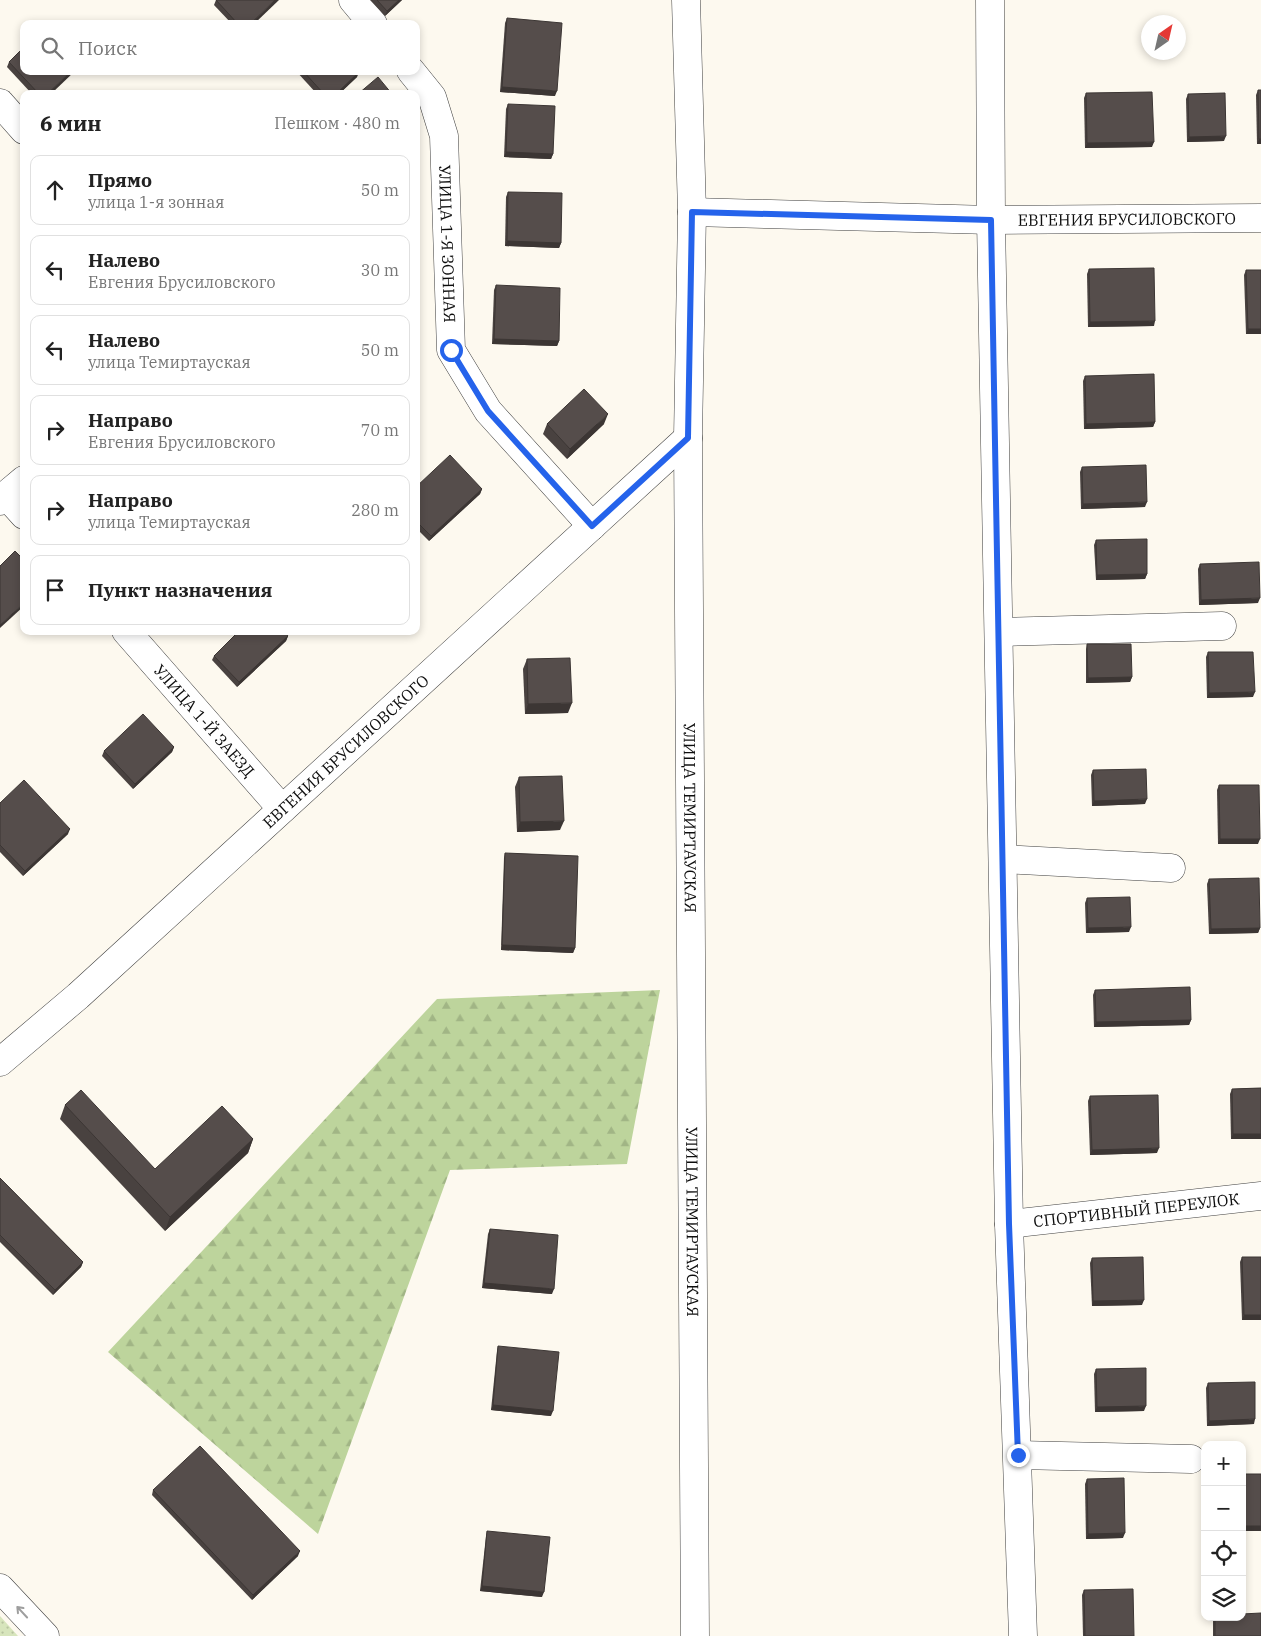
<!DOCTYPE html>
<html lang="ru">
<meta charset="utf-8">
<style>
:root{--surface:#fff;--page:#f6f6f6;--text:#222;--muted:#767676;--line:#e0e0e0}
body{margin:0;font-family:"IBM Plex Serif",serif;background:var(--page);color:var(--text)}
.controls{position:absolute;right:15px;bottom:15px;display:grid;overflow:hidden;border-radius:10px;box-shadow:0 2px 8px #0003}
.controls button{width:45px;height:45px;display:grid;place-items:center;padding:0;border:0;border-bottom:1px solid var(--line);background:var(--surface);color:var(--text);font:25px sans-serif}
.compass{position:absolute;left:1141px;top:15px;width:45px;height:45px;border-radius:50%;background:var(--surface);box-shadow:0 2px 8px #0003;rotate:34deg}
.stop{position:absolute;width:15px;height:15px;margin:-11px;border:4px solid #2563eb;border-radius:50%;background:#fff}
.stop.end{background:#2563eb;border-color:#fff;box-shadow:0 1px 5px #0008}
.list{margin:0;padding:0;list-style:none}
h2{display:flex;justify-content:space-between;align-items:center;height:65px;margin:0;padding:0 20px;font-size:21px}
h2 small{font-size:16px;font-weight:400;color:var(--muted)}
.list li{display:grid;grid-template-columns:32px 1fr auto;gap:15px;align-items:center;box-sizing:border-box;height:70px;margin:0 10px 10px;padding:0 10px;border:1px solid var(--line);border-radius:10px}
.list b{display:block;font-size:19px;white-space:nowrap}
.list p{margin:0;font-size:16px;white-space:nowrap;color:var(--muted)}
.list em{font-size:16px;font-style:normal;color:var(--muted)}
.icon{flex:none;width:28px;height:28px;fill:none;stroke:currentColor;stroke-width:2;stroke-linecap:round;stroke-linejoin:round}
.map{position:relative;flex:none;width:1261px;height:1636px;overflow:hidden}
.search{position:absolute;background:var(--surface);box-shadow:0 2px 8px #0003;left:20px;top:20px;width:400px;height:55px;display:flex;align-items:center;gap:12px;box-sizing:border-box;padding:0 18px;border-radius:10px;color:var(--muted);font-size:19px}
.panel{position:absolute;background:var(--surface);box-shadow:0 2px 8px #0003;left:20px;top:90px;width:400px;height:545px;border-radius:10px}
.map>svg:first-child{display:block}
</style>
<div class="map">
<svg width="1261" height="1636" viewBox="0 0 1261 1636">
<defs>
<pattern id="grass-dots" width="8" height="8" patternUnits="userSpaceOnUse" patternTransform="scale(1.25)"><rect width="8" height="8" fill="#d7e5bc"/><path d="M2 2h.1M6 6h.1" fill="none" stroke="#b7c3a0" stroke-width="1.8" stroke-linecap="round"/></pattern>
<pattern id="forest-firs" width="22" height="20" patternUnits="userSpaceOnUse" patternTransform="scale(1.25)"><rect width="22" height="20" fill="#bdd49c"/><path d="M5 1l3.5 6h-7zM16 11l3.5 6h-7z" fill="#a1b585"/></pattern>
</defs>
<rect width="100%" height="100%" fill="#fdf9ef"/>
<path fill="url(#grass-dots)" d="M0 1616 18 1636H0Z"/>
<path fill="url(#forest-firs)" d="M660 990 627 1164 450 1170 318 1534 108 1352 437 999Z"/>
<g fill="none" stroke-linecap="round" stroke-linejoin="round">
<g stroke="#404040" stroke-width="29">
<g id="minor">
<path d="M353 0 373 24"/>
<path id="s1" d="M686 0 692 212 688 438 695 1636"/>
<path d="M990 0 991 220 1009 1224 1023 1636"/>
<path id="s2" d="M411 71 432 97 444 136 451 350 488 411 592 526"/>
<path d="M0 103 24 130"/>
<path id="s3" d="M692 212 991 220 1261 218"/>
<path d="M6 495 24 480"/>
<path d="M0 501 6 495 24 515"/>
<path id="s4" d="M126 631 282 809"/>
<path d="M999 632 1222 626"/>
<path d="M1003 859 1171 868"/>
<path id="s5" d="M0 1062 78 996 688 438"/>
<path id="s6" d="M1009 1224 1261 1196"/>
<path d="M1018 1455 1191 1459"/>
<path d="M0 1588 45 1636"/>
</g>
</g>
<use href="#minor" stroke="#fff" stroke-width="28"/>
</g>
<g fill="#494240">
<path d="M216 0 254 24H232L214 5Z"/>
<path d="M370 0H402L385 16Z"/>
<path d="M507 18 555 96 500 92 505 23Z"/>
<path d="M9 62 51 94H32L7 67Z"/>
<path d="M296 71H358L357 77 339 94H317Z"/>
<path d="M1258 90H1261V144H1257L1256 95Z"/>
<path d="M1086 93 1152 147 1085 148 1084 98Z"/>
<path d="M1188 94 1224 141 1187 142 1186 99Z"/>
<path d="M508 104 553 154 551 159 504 157 506 109Z"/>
<path d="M508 192 561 243 559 248 505 246 506 197Z"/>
<path d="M1089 269 1154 326 1088 327 1087 274Z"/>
<path d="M1246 270H1261V334H1246L1244 275Z"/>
<path d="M496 285 559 341 557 346 492 344 494 290Z"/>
<path d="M1085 376 1155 422 1153 427 1084 429 1083 381Z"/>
<path d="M547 424H604L567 459 543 434Z"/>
<path d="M1082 467 1145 507 1081 509 1080 472Z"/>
<path d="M416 487 482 489 480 494 429 541 416 528Z"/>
<path d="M1096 540 1147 574 1145 579 1096 580 1094 545Z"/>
<path d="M1200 564 1258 603 1199 605 1198 569Z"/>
<path d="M288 636 286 641 237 687 212 660 214 656Z"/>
<path d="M1087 644 1132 677 1130 682 1086 683V649Z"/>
<path d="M1208 652 1253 697 1207 698 1206 657Z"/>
<path d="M527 659 568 713 525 714 523 669Z"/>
<path d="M174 747 172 752 133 789 102 756 104 751Z"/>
<path d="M1093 770 1145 804 1092 806 1091 775Z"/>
<path d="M519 777 560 830 517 832 515 787Z"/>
<path d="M1219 785 1258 844H1218L1217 790Z"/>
<path d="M0 803 68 834 23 876 0 852Z"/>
<path d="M505 853 575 948 573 953 501 950 504 858Z"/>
<path d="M1209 879 1260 928 1258 933 1209 934 1207 884Z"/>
<path d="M1087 898 1129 932 1086 933 1085 903Z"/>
<path d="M1095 990 1191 1020 1189 1025 1094 1027 1093 995Z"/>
<path d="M1261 1088V1139H1231L1230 1094 1232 1089Z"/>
<path d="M1090 1096 1157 1153 1090 1155 1088 1101Z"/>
<path d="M65 1105 155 1169 253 1139 248 1153 165 1231 60 1119Z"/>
<path d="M0 1178 83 1262 81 1267 53 1295 0 1242Z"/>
<path d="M490 1229 552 1294 482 1288 488 1234Z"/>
<path d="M1242 1257H1261V1320H1242L1240 1262Z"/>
<path d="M1092 1258 1142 1305 1092 1306 1090 1263Z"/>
<path d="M498 1346 551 1416 491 1410 497 1351Z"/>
<path d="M1096 1369 1144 1411 1095 1412 1094 1374Z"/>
<path d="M1208 1383 1254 1424 1207 1426 1206 1388Z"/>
<path d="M1087 1479 1123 1538 1086 1539 1085 1484Z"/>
<path d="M153 1490 298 1556 252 1600 152 1495Z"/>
<path d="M487 1531 542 1597 480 1591 486 1536Z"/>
<path d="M1084 1590 1134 1636H1083L1082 1595Z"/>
<path d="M1213 1617H1242L1261 1636H1213Z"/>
</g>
<g fill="#3c3634">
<path d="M275 0H279L254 24H250Z"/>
<path d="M399 0H402L385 16 387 11Z"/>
<path d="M71 71H75L51 94H47Z"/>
<path d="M359 72 357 77 339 94H336Z"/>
<path d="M502 87 557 91 555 96 500 92Z"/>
<path d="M1226 136 1224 141 1187 142 1189 137Z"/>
<path d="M1259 139H1261V144H1257Z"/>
<path d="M1154 142 1152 147 1085 148 1087 143Z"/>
<path d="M506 152 553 154 551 159 504 157Z"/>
<path d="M507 241 561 243 559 248 505 246Z"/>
<path d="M1155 321 1154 326 1088 327 1090 322Z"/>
<path d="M1248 329H1261V334H1246Z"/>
<path d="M494 339 559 341 557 346 492 344Z"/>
<path d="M608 414 604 424 567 459 570 449Z"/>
<path d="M1155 422 1153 427 1084 429 1086 424Z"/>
<path d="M482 489 480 494 429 541 431 536Z"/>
<path d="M1147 502 1145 507 1081 509 1083 504Z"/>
<path d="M1147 574 1145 579 1096 580 1097 575Z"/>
<path d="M1260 598 1258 603 1199 605 1201 600Z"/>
<path d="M24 603V606L0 628V625Z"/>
<path d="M288 636 286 641 237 687 239 682Z"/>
<path d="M1132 677 1130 682 1086 683 1088 678Z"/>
<path d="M1255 692 1253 697 1207 698 1209 693Z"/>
<path d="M572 703 568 713 525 714 528 704Z"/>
<path d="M174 747 172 752 133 789 135 784Z"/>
<path d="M1147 799 1145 804 1092 806 1094 801Z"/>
<path d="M564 821 560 830 517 832 520 822Z"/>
<path d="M70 829 68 834 23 876 25 871Z"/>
<path d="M1220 839H1260L1258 844H1218Z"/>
<path d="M1131 927 1129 932 1086 933 1088 928Z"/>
<path d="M1260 928 1258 933 1209 934 1211 929Z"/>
<path d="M502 945 575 948 573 953 501 950Z"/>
<path d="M1191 1020 1189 1025 1094 1027 1096 1022Z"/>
<path d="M1233 1134H1261V1139H1231Z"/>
<path d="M253 1139 248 1153 165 1231 170 1217Z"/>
<path d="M1159 1148 1157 1153 1090 1155 1092 1150Z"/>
<path d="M83 1262 81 1267 53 1295 55 1290Z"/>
<path d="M484 1283 554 1289 552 1294 482 1288Z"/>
<path d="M1144 1300 1142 1305 1092 1306 1093 1301Z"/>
<path d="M1244 1315H1261V1320H1242Z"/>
<path d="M493 1405 553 1411 551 1416 491 1410Z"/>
<path d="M1146 1406 1144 1411 1095 1412 1097 1407Z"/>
<path d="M1255 1419 1254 1424 1207 1426 1209 1421Z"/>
<rect x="1242" y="1526" width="19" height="5"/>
<path d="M1125 1533 1123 1538 1086 1539 1088 1534Z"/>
<path d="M300 1551 298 1556 252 1600 253 1595Z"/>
<path d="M482 1586 544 1592 542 1597 480 1591Z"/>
</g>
<g fill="#554d4b" stroke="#3c3634">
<path d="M216 0H275L250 24H238Z"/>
<path d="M377 0H399L387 11Z"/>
<path d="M507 18 562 23 557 91 502 87Z"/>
<path d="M24 47V71H71L47 94H39L9 62Z"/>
<path d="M303 71H358L359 72 336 94H324Z"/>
<path d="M378 77 392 94H358Z"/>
<path d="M1258 90H1261V139H1259Z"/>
<path d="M1152 92 1154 142 1087 143 1086 93Z"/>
<path d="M1225 93 1226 136 1189 137 1188 94Z"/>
<path d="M508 104 555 106 553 154 506 152Z"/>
<path d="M508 192 562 193 561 243 507 241Z"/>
<path d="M1154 268 1155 321 1090 322 1089 269Z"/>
<path d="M1246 270H1261V329H1248Z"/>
<path d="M496 285 560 288 559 341 494 339Z"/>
<path d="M1154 374 1155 422 1086 424 1085 376Z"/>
<path d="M584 389 608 414 570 449 547 424Z"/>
<path d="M450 455 482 489 431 536 416 521V487Z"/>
<path d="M1146 465 1147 502 1083 504 1082 467Z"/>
<path d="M1147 539V574L1097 575 1096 540Z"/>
<path d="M15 551 24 560V603L0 625V566Z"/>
<path d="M1259 562 1260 598 1201 600 1200 564Z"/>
<path d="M239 631H284L288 636 239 682 214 656Z"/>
<path d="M1087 644H1131L1132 677 1088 678Z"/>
<path d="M1208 652H1253L1255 692 1209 693Z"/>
<path d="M570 658 572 703 528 704 527 659Z"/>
<path d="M143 714 174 747 135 784 104 751Z"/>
<path d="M1146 769 1147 799 1094 801 1093 770Z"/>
<path d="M562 776 564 821 520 822 519 777Z"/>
<path d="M24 780 70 829 25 871 0 845V803Z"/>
<path d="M1219 785H1259L1260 839H1220Z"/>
<path d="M505 853 578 856 575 948 502 945Z"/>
<path d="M1259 878 1260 928 1211 929 1209 879Z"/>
<path d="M1130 897 1131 927 1088 928 1087 898Z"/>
<path d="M1190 987 1191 1020 1096 1022 1095 990Z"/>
<path d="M1261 1088V1134H1233L1232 1089Z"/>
<path d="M81 1090 155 1169 222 1106 253 1139 170 1217 65 1105Z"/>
<path d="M1158 1095 1159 1148 1092 1150 1090 1096Z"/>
<path d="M0 1178 83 1262 55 1290 0 1235Z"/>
<path d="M490 1229 558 1235 554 1289 484 1283Z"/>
<path d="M1143 1257 1144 1300 1093 1301 1092 1258Z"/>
<path d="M1242 1257H1261V1315H1244Z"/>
<path d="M498 1346 559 1352 553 1411 493 1405Z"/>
<path d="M1146 1368V1406L1097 1407 1096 1369Z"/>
<path d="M1255 1382V1419L1209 1421 1208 1383Z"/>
<path d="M200 1446 300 1551 253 1595 153 1490Z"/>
<rect x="1242" y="1474" width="19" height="52"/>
<path d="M1124 1478 1125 1533 1088 1534 1087 1479Z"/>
<path d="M487 1531 550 1537 544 1592 482 1586Z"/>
<path d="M1133 1589 1134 1636H1085L1084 1590Z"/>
<path d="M1261 1613V1636H1215V1617H1242V1614Z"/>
</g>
<defs><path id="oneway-shaft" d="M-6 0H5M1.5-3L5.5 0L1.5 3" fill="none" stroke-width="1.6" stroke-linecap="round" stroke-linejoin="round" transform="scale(1.25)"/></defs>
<use stroke="#9e9e9e" href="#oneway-shaft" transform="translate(22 1612) rotate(-133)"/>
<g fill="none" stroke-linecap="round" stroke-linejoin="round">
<path stroke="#2563eb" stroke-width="6" d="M451 350 488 411 592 526 688 438 692 212 991 220 1009 1224 1018 1455"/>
</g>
<g text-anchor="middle" stroke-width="5" stroke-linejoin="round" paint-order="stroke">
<g font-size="16" fill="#0d0d0d" stroke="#fff">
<text dy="6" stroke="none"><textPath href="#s3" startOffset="435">ЕВГЕНИЯ БРУСИЛОВСКОГО</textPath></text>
<text dy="6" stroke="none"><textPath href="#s2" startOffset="182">УЛИЦА 1-Я ЗОННАЯ</textPath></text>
<text dy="6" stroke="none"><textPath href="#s4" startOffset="119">УЛИЦА 1-Й ЗАЕЗД</textPath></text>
<text dy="6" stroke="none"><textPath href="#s5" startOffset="465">ЕВГЕНИЯ БРУСИЛОВСКОГО</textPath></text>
<text dy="6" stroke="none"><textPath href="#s1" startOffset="818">УЛИЦА ТЕМИРТАУСКАЯ</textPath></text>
<text dy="6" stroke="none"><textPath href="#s6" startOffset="128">СПОРТИВНЫЙ ПЕРЕУЛОК</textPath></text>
<text dy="6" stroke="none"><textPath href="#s1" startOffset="1222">УЛИЦА ТЕМИРТАУСКАЯ</textPath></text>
</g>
</g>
</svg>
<div class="controls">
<button>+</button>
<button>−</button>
<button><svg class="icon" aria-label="locate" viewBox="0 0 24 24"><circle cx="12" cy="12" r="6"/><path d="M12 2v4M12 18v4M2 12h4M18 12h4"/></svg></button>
<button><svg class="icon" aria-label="layers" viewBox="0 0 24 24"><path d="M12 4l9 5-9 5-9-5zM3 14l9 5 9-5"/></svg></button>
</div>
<svg class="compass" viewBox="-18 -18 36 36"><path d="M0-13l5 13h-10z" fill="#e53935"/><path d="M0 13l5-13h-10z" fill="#767676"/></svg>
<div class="stop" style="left:451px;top:350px"></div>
<div class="stop end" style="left:1018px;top:1455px"></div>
<div class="search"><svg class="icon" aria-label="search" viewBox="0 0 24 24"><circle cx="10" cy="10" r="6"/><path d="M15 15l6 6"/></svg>Поиск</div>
<section class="panel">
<h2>6 мин<small>Пешком · 480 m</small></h2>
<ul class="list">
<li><svg class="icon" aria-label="ahead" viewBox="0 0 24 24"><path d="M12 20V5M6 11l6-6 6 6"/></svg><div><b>Прямо</b><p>улица 1-я зонная</p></div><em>50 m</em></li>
<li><svg class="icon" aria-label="left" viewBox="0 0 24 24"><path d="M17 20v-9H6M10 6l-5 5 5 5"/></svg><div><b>Налево</b><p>Евгения Брусиловского</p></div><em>30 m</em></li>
<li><svg class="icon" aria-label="left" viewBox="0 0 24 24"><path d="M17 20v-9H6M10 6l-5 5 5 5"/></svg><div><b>Налево</b><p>улица Темиртауская</p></div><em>50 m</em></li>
<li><svg class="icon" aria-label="right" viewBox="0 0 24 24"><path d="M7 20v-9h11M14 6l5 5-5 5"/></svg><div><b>Направо</b><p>Евгения Брусиловского</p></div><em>70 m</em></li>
<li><svg class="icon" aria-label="right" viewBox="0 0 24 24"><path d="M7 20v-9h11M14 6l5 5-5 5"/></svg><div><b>Направо</b><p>улица Темиртауская</p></div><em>280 m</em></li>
<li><svg class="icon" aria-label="arrive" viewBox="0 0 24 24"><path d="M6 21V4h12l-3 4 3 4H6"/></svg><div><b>Пункт назначения</b></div></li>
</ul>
</section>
</div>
